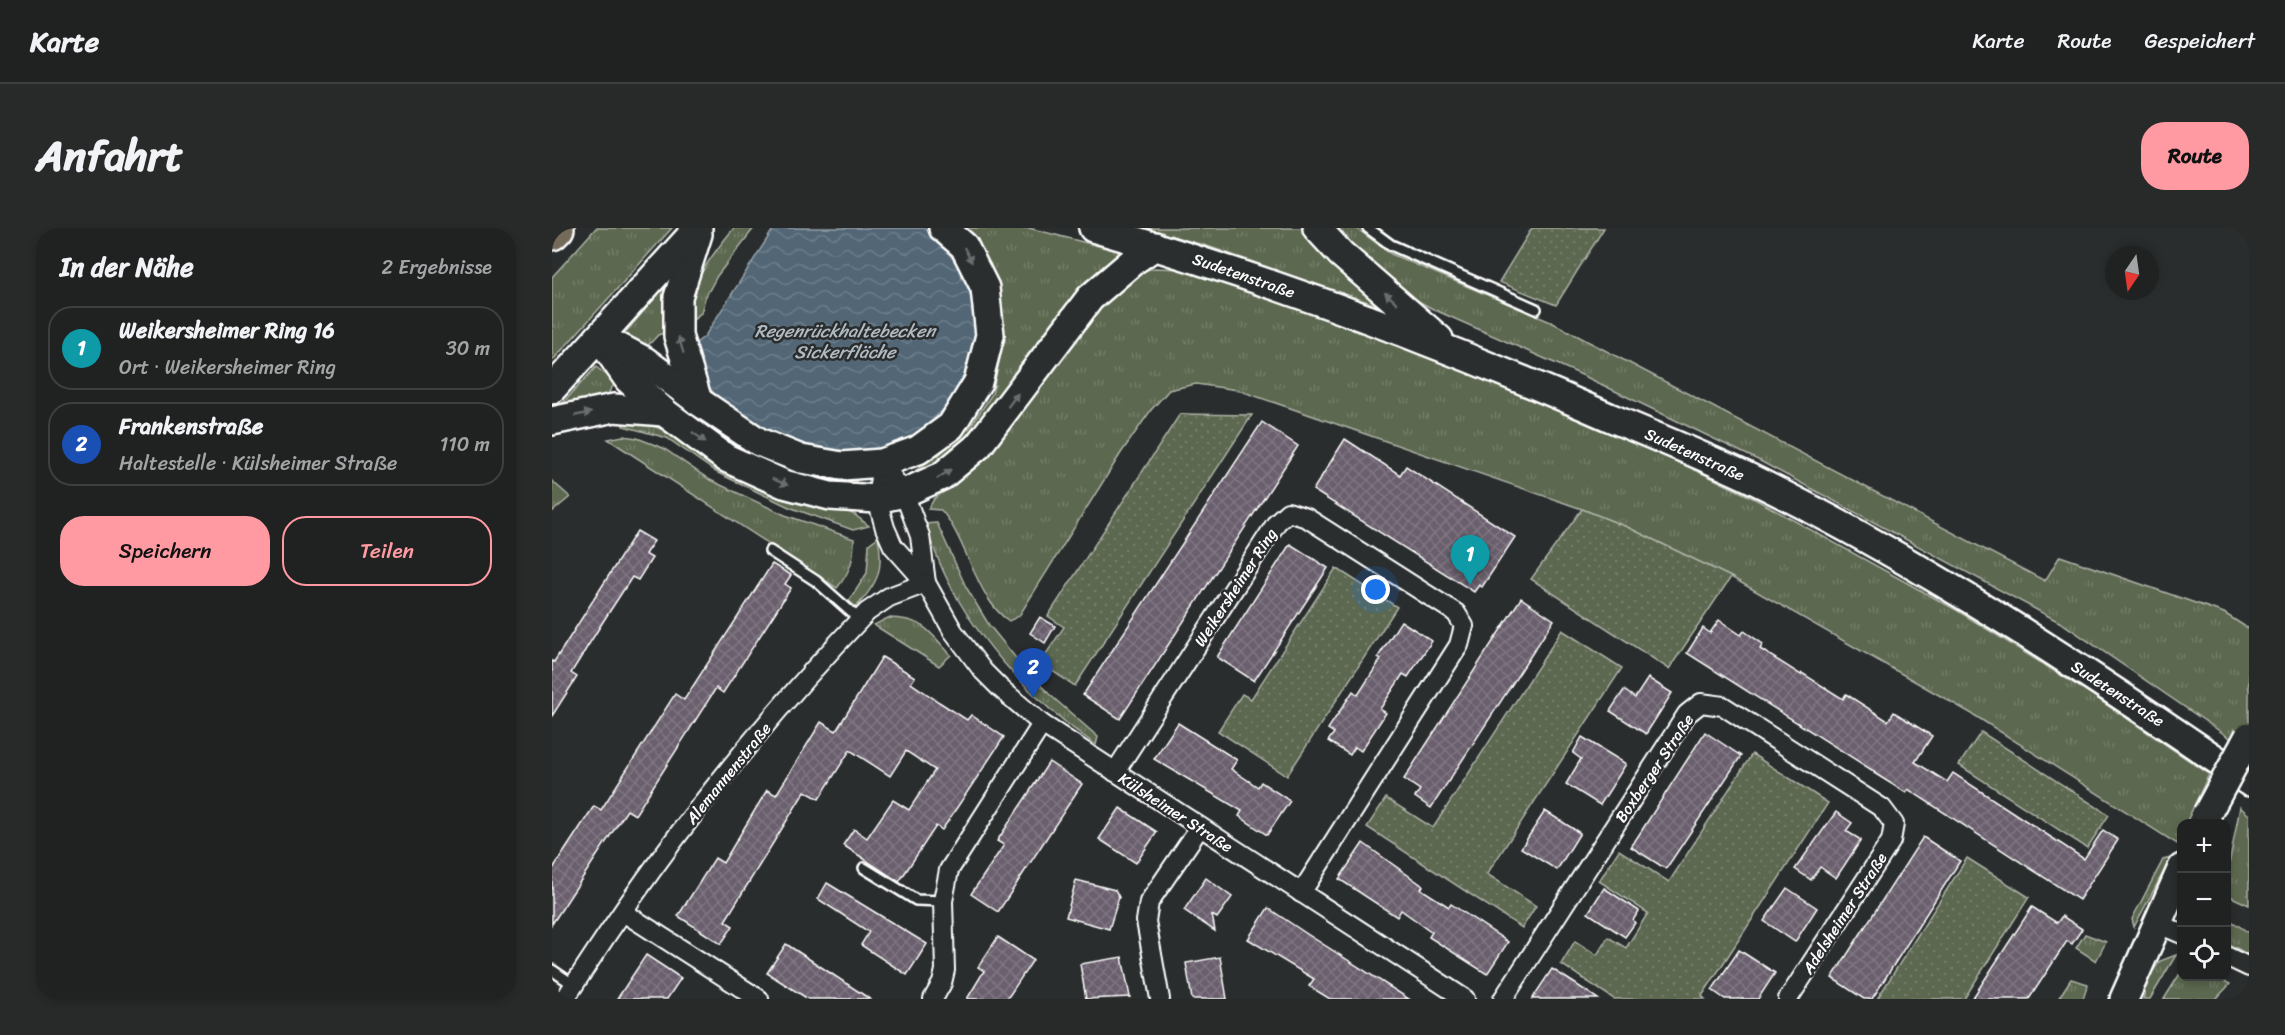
<!DOCTYPE html>
<html lang="de">
<meta charset="utf-8">
<style>
:root{--surface:#202222;--page:#282a2a;--text:#f1f3f6;--muted:#a2a4a5;--line:#3d3f40;--accent:#ff9aa2}
body{margin:0;font-family:Sriracha,sans-serif;background:var(--page);color:var(--text)}
.controls{position:absolute;right:18px;bottom:18px;display:grid;overflow:hidden;border-radius:12px;box-shadow:0 3px 9px #0003}
.controls button{width:54px;height:54px;display:grid;place-items:center;padding:0;border:0;border-bottom:2px solid var(--line);background:var(--surface);color:var(--text);font:30px sans-serif}
.compass{position:absolute;left:1553px;top:18px;width:54px;height:54px;border-radius:50%;background:var(--surface);box-shadow:0 3px 9px #0003;rotate:193deg}
.you{position:absolute;left:824px;top:362px;width:21px;height:21px;margin:-15px;border:4px solid #fff;border-radius:50%;background:#1a73e8;box-shadow:0 0 0 9px #1a73e833}
.badge{display:grid;place-items:center;width:39px;height:39px;border-radius:50%;background:var(--accent);color:#fff;font-size:20px;font-weight:700}
.pin{position:absolute;translate:-50% -50px;filter:drop-shadow(0 2px 3px #0008)}
.pin::after{content:'';position:absolute;top:32px;width:21px;height:18px;background:inherit;clip-path:polygon(0 0,100% 0,50% 100%)}
.list{margin:0;padding:0;list-style:none}
h2{display:flex;justify-content:space-between;align-items:center;height:78px;margin:0;padding:0 24px;font-size:26px}
h2 small{font-size:20px;font-weight:400;color:var(--muted)}
.list li{display:grid;grid-template-columns:39px 1fr auto;gap:18px;align-items:center;box-sizing:border-box;height:84px;margin:0 12px 12px;padding:0 12px;border:2px solid var(--line);border-radius:24px}
.list b{display:block;font-size:22px;white-space:nowrap}
.list p{margin:0;font-size:20px;white-space:nowrap;color:var(--muted)}
.list em{font-size:20px;font-style:normal;color:var(--muted)}
.actions{display:flex;gap:12px;padding:18px 24px}
.actions a{flex:1;padding:14px 0;border:2px solid var(--accent);border-radius:24px;text-align:center;font-size:21px;color:var(--accent)}
.actions .main{background:var(--accent);color:#111}
.icon{flex:none;width:33px;height:33px;fill:none;stroke:currentColor;stroke-width:2;stroke-linecap:round;stroke-linejoin:round}
.map{position:relative;flex:none;width:1697px;height:771px;overflow:hidden;border-radius:24px}
header{display:flex;align-items:center;gap:36px;box-sizing:border-box;height:84px;padding:0 30px;background:var(--surface);border-bottom:2px solid var(--line)}
header strong{font-size:28px}
nav{display:flex;gap:33px;margin-inline-start:auto;font-size:21px}
.intro{display:flex;align-items:center;justify-content:space-between;box-sizing:border-box;height:144px;padding:0 36px}
h1{margin:0;font-size:42px}
.button{padding:15px 27px;border-radius:24px;background:var(--accent);color:#111;font-size:21px;font-weight:700}
main{display:flex;gap:36px;padding:0 36px}
aside{flex:1;background:var(--surface);border-radius:24px;box-shadow:0 3px 9px #0003}
.map>svg:first-child{display:block}
</style>
<header>
<strong>Karte</strong>
<nav><a>Karte</a><a>Route</a><a>Gespeichert</a></nav>
</header>
<div class="intro"><h1>Anfahrt</h1><a class="button">Route</a></div>
<main>
<aside>
<h2>In der Nähe<small>2 Ergebnisse</small></h2>
<ul class="list">
<li><span class="badge" style="background:#0f9aa8">1</span><div><b>Weikersheimer Ring 16</b><p>Ort · Weikersheimer Ring</p></div><em>30 m</em></li>
<li><span class="badge" style="background:#1a4fb4">2</span><div><b>Frankenstraße</b><p>Haltestelle · Külsheimer Straße</p></div><em>110 m</em></li>
</ul>
<div class="actions"><a class="main">Speichern</a><a>Teilen</a></div>
</aside>
<div class="map">
<svg width="1697" height="771" viewBox="0 0 1697 771">
<defs>
<pattern id="grass-tufts" width="24" height="20" patternUnits="userSpaceOnUse" patternTransform="scale(1.5)"><rect width="24" height="20" fill="#5c674f"/><path d="M3 7l-1-3M5 7V3M7 7l1-3M15 17l-1-3M17 17v-4M19 17l1-3" fill="none" stroke="#747e69"/></pattern>
<pattern id="park-dots" width="8" height="8" patternUnits="userSpaceOnUse" patternTransform="scale(1.5)"><rect width="8" height="8" fill="#5c674f"/><path d="M2 2h.1M6 6h.1" fill="none" stroke="#747e69" stroke-width="1.8" stroke-linecap="round"/></pattern>
<pattern id="water-waves" width="16" height="10" patternUnits="userSpaceOnUse" patternTransform="scale(1.5)"><rect width="16" height="10" fill="#526675"/><path d="M0 5q4-4 8 0t8 0" fill="none" stroke="#6c7d8a"/></pattern>
<pattern id="building-cross-hatch" width="8" height="8" patternUnits="userSpaceOnUse" patternTransform="scale(1.5)"><rect width="8" height="8" fill="#6a5f6d"/><path d="M0 0l8 8M0 8l8-8" fill="none" stroke="#807783"/></pattern>
</defs>
<rect width="100%" height="100%" fill="#2a2d2e"/>
<filter id="ink" filterUnits="userSpaceOnUse"><feTurbulence type="fractalNoise" baseFrequency=".0167" numOctaves="2"/><feDisplacementMap in="SourceGraphic" scale="12" xChannelSelector="R" yChannelSelector="G"/><feConvolveMatrix kernelMatrix="1 2 1 2 8 2 1 2 1" color-interpolation-filters="sRGB"/></filter>
<g filter="url(#ink)">
<g fill="url(#grass-tufts)" stroke="#aeb3a7" stroke-width="1.5">
<path d="M44 0H120L0 133V49Z"/>
<path d="M182 0H202L165 48 153 70 149 85 133 97C137 57 157 30 182 0Z"/>
<path d="M407 0H477L569 24 522 75 401 229 363 247 364 242 388 226 418 199 440 166 449 125V83Z"/>
<path d="M591 0H752L836 81 658 19Z"/>
<path d="M780 0H804L839 26 1001 95 1493 353 1508 328 1672 385 1697 401V523L1511 396 1208 233 1032 148 883 82 857 68 833 52Z"/>
<path d="M603 40 632 41 714 68 866 122 1086 214 1201 270 1406 383 1531 461 1657 546 1634 595 1630 596 1629 606 1625 616 1422 487 1179 349 1075 299 1030 281 686 162 644 156 617 162 599 182 569 225 467 388 457 393C424 371 415 311 389 282L376 281 382 271 415 247 480 165 549 73 586 44Z"/>
<path d="M115 56 121 59 115 104 106 107 91 123 73 105Z"/>
<path d="M44 139 64 154 57 164 56 170 13 179 9 177Z"/>
<path d="M81 144 278 249 304 251 303 258C264 256 214 241 181 220 146 197 114 169 81 144Z"/>
<path d="M70 190 104 199 303 287 317 298 301 302 237 279 164 244 115 210 71 198Z"/>
<path d="M71 208 85 210 111 220 158 252 233 287 302 311C302 332 298 344 285 360L56 211Z"/>
<path d="M0 253 18 269 0 284Z"/>
<path d="M385 295 414 359 437 397 463 429 497 466 546 509 544 517C483 475 428 417 395 351 386 333 380 314 372 296Z"/>
<path d="M326 309C332 341 327 354 304 379L297 373 315 345 317 316Z"/>
<path d="M336 390C371 390 377 403 399 427L387 438 322 397Z"/>
<path d="M1688 579 1697 587V677L1675 667V647Z"/>
<path d="M1619 630 1582 699 1580 691 1611 632Z"/>
<path d="M1675 690 1697 705V727L1675 715Z"/>
<path d="M1533 706 1554 714 1544 733 1524 720Z"/>
<path d="M1624 727 1598 771H1591L1593 765 1588 762 1608 733Z"/>
<path d="M1629 744 1630 748 1663 749 1678 756 1664 771H1612Z"/>
<path d="M1519 751 1536 756 1531 771H1506Z"/>
</g>
<g fill="url(#park-dots)" stroke="#aeb3a7" stroke-width="1.5">
<path d="M980 0H1052L1004 77 947 54Z"/>
<path d="M628 186 700 187 523 458 488 435 512 399 496 388Z"/>
<path d="M1030 281 1075 299 1179 349 1117 441 979 351Z"/>
<path d="M784 340 845 379 735 548 666 503 690 466 699 471Z"/>
<path d="M1010 402 1070 440 935 646 984 678 970 700 815 599 834 570 881 600Z"/>
<path d="M1429 504 1557 587 1535 620 1407 537Z"/>
<path d="M1200 526 1276 575 1150 768 1153 771H1062L1009 736 1023 713 1045 727 1056 709 1074 720 1096 685 1047 653 1067 622 1117 654Z"/>
<path d="M1415 630 1477 669 1412 771H1325Z"/>
</g>
<path fill="url(#water-waves)" stroke="#97a3ac" stroke-width="1.5" d="M222 0H372L382 6 413 47 426 94 417 142 398 174 367 207 336 220 297 227 257 223 211 204 173 178 150 151 139 119 153 108Z"/>
<g fill="url(#building-cross-hatch)" stroke="#fff" stroke-width="1.5">
<path d="M710 194 746 218 568 491 531 467Z"/>
<path d="M793 211 848 247 854 238 963 309 930 359 927 357 922 364 761 262Z"/>
<path d="M85 303 102 313 93 326 100 330 86 352 80 349 52 392 19 445 25 449 0 488V433L2 434Z"/>
<path d="M738 316 776 340 702 453 665 429Z"/>
<path d="M220 336 239 347 233 356 239 360 171 465 164 460 83 587 75 582 0 696V642L42 578 49 582 123 466 132 472Z"/>
<path d="M969 370 1002 392 879 580 863 569 868 562 852 551Z"/>
<path d="M488 389 503 398 493 415 478 405Z"/>
<path d="M1167 392 1189 407 1192 403 1211 416 1208 421 1249 447 1250 445 1291 471 1294 466 1336 493 1342 484 1380 508 1363 534 1395 554 1401 545 1532 631 1551 602 1566 612 1527 672 1356 561 1354 565 1322 545 1323 544 1135 425 1151 400 1158 405Z"/>
<path d="M849 393 880 413 856 449 851 446 828 481 834 485 809 523 803 519 798 527 776 513 782 505 776 501 801 463 806 467 829 431 826 429Z"/>
<path d="M330 429 363 449 359 455 387 474 415 492 419 487 452 509 390 602 384 598 347 654 291 617 302 601 315 610 341 572 357 582 383 542 354 523 338 548 298 522 267 571 253 563 173 693 181 698 169 716 126 688 163 630 171 635 215 562 224 567 269 494 284 503Z"/>
<path d="M1096 450 1120 465 1094 506 1058 483 1072 462 1083 470Z"/>
<path d="M626 495 685 532 679 541 706 559 709 554 738 573 715 607 687 588 690 583 602 531Z"/>
<path d="M1153 504 1189 528 1114 641 1079 619Z"/>
<path d="M1030 509 1074 536 1048 577 1014 556 1029 531 1021 525Z"/>
<path d="M497 534 530 556 446 684 419 666 452 617 445 613Z"/>
<path d="M568 580 605 604 584 635 547 611Z"/>
<path d="M993 583 1028 605 1005 642 969 620Z"/>
<path d="M1284 584 1300 595 1294 603 1309 612 1284 650 1268 639 1259 652 1243 641Z"/>
<path d="M1371 609 1408 633 1320 771H1312L1280 750Z"/>
<path d="M811 615 871 658 869 661 897 679 899 676 956 714 935 746 877 709 880 704 849 682 845 689 787 651Z"/>
<path d="M654 650 680 669 665 690 660 687 663 703 632 682Z"/>
<path d="M524 652 563 662 567 669 557 701 514 689Z"/>
<path d="M275 655 375 716 355 747 309 717 317 704 266 671Z"/>
<path d="M1052 660 1087 683 1081 692 1083 695 1073 709 1036 685Z"/>
<path d="M1235 660 1265 680 1243 714 1212 693Z"/>
<path d="M1480 679 1505 695 1510 688 1530 701 1520 716 1515 713 1477 771H1420Z"/>
<path d="M716 680 755 706 857 771H778L757 758 762 751 696 711Z"/>
<path d="M446 709 481 732 455 771H415L432 743 426 739Z"/>
<path d="M234 716 257 731 318 771H256L215 745Z"/>
<path d="M1187 722 1223 745 1206 771H1173L1160 762Z"/>
<path d="M94 727 129 750 115 771H65Z"/>
<path d="M570 729 578 769 534 771 528 736Z"/>
<path d="M668 729 675 771H640L634 735Z"/>
<path d="M1000 741 1022 755 1046 771H980Z"/>
</g>
<g fill="none" stroke-linecap="round" stroke-linejoin="round">
<g stroke="#fff" stroke-width="14">
<g id="lane">
<path d="M816 0 839 17 984 81"/>
<path d="M218 323 264 353 308 392"/>
<path d="M312 640 364 672 391 673"/>
<path d="M0 742 22 757"/>
</g>
</g>
<g stroke="#fff" stroke-width="22">
<g id="street">
<path d="M330 235 325 271 333 300 341 318 374 355 401 403 431 443 448 460 490 496 913 771"/>
<path d="M330 235 352 265 368 308 374 355"/>
<path d="M563 544 725 294 736 284 755 290 904 385 912 398 907 417 749 665"/>
<path d="M71 684 207 771"/>
<path d="M1604 695 1630 706"/>
<path d="M1674 728 1697 739"/>
<path d="M13 771C100 633 202 502 315 384L337 369 374 355"/>
<path d="M381 771 390 755 393 742 391 673 397 642 490 496"/>
<path d="M608 771 594 693 597 674 648 599"/>
<path d="M951 771 1135 486 1149 475 1171 478 1330 580 1342 596 1339 613 1236 771"/>
</g>
</g>
<g stroke="#fff" stroke-width="32">
<g id="secondary">
<path d="M541 0C717 51 889 115 1057 189 1103 208 1149 227 1194 248 1371 334 1535 443 1697 554"/>
<path d="M765 0 789 26 887 111"/>
<path d="M146 6 126 69V108L146 173"/>
<path d="M47 109 76 151 112 184 174 230 232 256 278 268 325 271 352 265 390 248 426 218 538 70 581 33 603 18"/>
<path d="M51 111 93 133 146 173 207 214 249 231 290 238 330 235 366 222 399 198 426 154 438 107 433 60 412 18 391 0"/>
<path d="M0 161 146 0"/>
<path d="M0 193 62 180 112 184"/>
<path d="M1572 771 1630 640"/>
</g>
</g>
<g stroke="#fff" stroke-width="38">
<path id="highway" d="M0 5 5 0"/>
</g>
<use href="#lane" stroke="#2a2d2e" stroke-width="9"/>
<use href="#street" stroke="#2a2d2e" stroke-width="18"/>
<use href="#secondary" stroke="#2a2d2e" stroke-width="27"/>
<use href="#highway" stroke="#736b5a" stroke-width="33"/>
<g stroke="#fff" stroke-width="32" stroke-linecap="butt">
<path id="secondary-bridge" d="M1655 586 1697 508"/>
</g>
<use href="#secondary-bridge" stroke="#2a2d2e" stroke-width="27"/>
</g>
<defs><path id="oneway-solid" d="M-6-.8H1V-3.2L6.5 0L1 3.2V.8H-6Z" transform="scale(1.5)"/></defs>
<g fill="#6a6c6d">
<use href="#oneway-solid" transform="translate(416 27) rotate(63)"/>
<use href="#oneway-solid" transform="translate(839 70) rotate(-139)"/>
<use href="#oneway-solid" transform="translate(129 117) rotate(-107)"/>
<use href="#oneway-solid" transform="translate(461 172) rotate(-53)"/>
<use href="#oneway-solid" transform="translate(31 186) rotate(-11)"/>
<use href="#oneway-solid" transform="translate(147 209) rotate(36)"/>
<use href="#oneway-solid" transform="translate(392 246) rotate(-34)"/>
<use href="#oneway-solid" transform="translate(228 254) rotate(22)"/>
</g>
</g>
<g text-anchor="middle" stroke-width="5" stroke-linejoin="round" paint-order="stroke">
<g font-size="16" fill="#fff" stroke="#2a2d2e">
<text transform="translate(692 47) rotate(19)" y="6">Sudetenstraße</text>
<text transform="translate(1143 226) rotate(24)" y="6">Sudetenstraße</text>
<text transform="translate(683 359) rotate(-57)" y="6">Weikersheimer Ring</text>
<text transform="translate(1566 465) rotate(33)" y="6">Sudetenstraße</text>
<text transform="translate(1102 540) rotate(-56)" y="6">Boxberger Straße</text>
<text transform="translate(176 545) rotate(-51)" y="6">Alemannenstraße</text>
<text transform="translate(624 584) rotate(33)" y="6">Külsheimer Straße</text>
<text transform="translate(1292 685) rotate(-57)" y="6">Adelsheimer Straße</text>
</g>
<g font-size="18" font-style="italic" fill="#b1bac1" stroke="#2a2d2e">
<text x="293" y="109">Regenrückhaltebecken<tspan x="293" dy="21">Sickerfläche</tspan></text>
</g>
</g>
</svg>
<div class="controls">
<button>+</button>
<button>−</button>
<button><svg class="icon" aria-label="locate" viewBox="0 0 24 24"><circle cx="12" cy="12" r="6"/><path d="M12 2v4M12 18v4M2 12h4M18 12h4"/></svg></button>
</div>
<svg class="compass" viewBox="-18 -18 36 36"><path d="M0-13l5 13h-10z" fill="#e53935"/><path d="M0 13l5-13h-10z" fill="#a2a4a5"/></svg>
<div class="you"></div>
<div class="pin badge" style="left:918px;top:357px;background:#0f9aa8">1</div>
<div class="pin badge" style="left:481px;top:470px;background:#1a4fb4">2</div>
</div>
</main>
